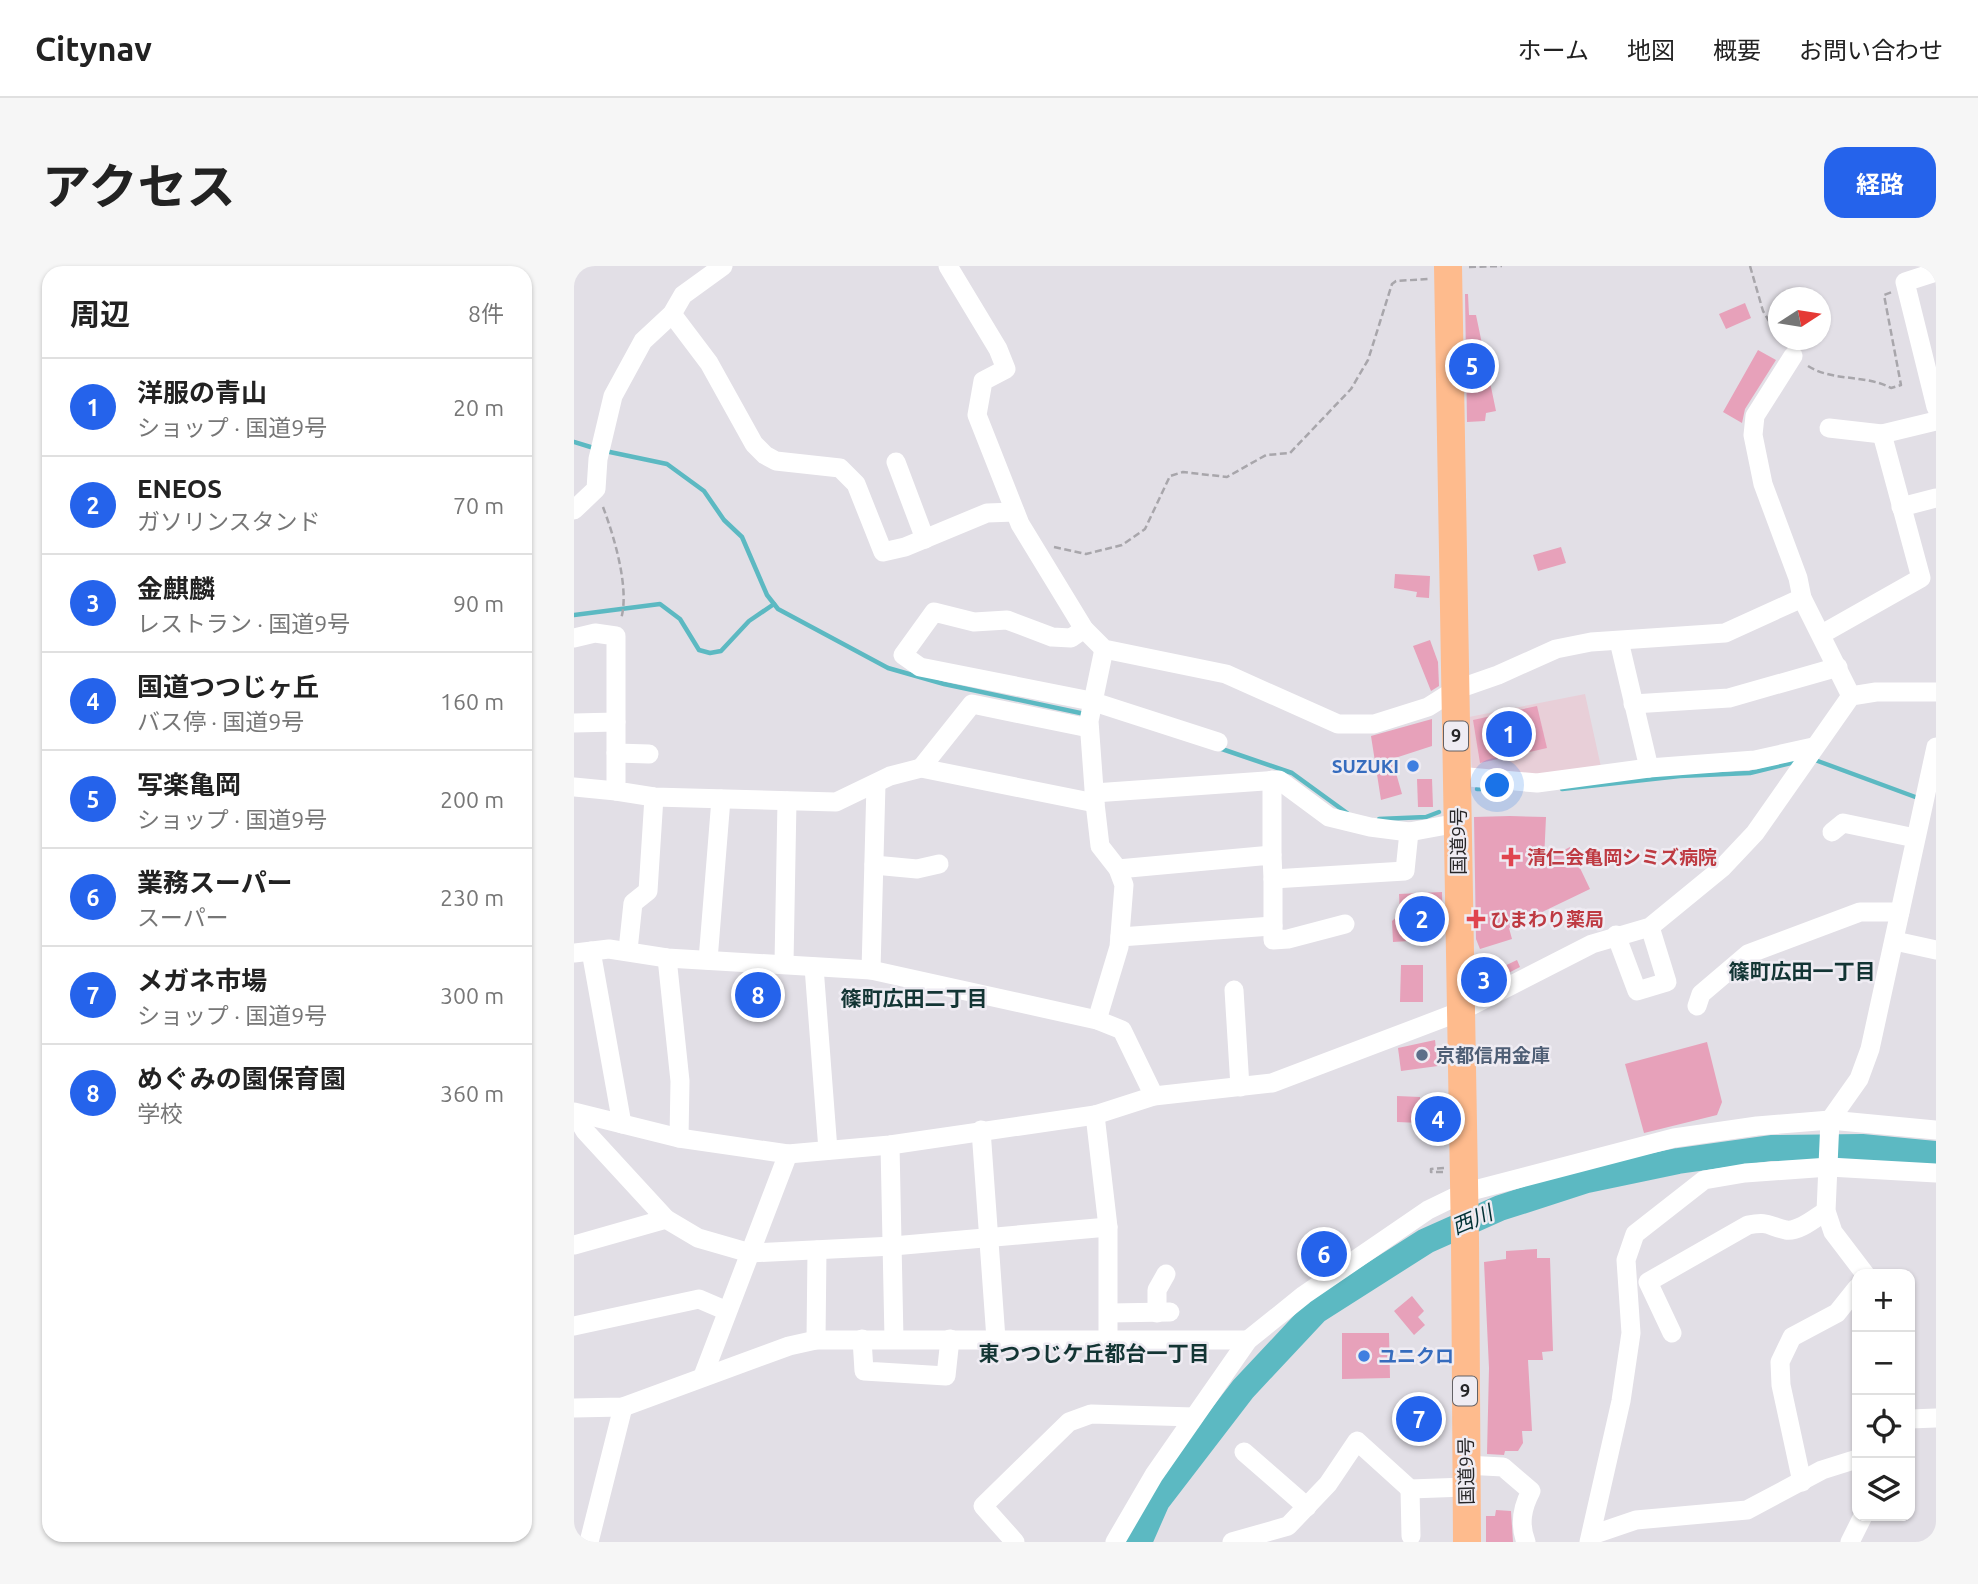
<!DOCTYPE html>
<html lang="ja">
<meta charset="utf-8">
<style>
:root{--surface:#fff;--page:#f6f6f6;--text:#222;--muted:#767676;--line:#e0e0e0;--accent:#2563eb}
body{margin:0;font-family:Ubuntu,"Noto Sans JP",sans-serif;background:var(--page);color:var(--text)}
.controls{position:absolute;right:21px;bottom:21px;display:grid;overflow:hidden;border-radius:14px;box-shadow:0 2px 5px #0004}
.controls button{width:63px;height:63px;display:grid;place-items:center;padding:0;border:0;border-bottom:2px solid var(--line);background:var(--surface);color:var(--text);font:35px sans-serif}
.compass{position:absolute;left:1194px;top:21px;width:63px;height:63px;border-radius:50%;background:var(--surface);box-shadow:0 2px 5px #0004;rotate:78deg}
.you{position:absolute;left:924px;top:520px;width:24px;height:24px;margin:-18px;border:5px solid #fff;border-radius:50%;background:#1a73e8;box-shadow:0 0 0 10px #1a73e833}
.badge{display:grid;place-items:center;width:46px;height:46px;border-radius:50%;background:var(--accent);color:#fff;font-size:23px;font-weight:700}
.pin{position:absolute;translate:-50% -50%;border:4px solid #fff;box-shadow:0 2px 7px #0006}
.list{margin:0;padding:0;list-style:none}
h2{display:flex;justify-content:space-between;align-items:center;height:91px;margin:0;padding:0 28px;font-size:30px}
h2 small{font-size:23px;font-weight:400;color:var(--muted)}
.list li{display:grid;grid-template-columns:46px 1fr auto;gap:21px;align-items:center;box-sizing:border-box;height:98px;padding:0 28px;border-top:2px solid var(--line)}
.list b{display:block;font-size:26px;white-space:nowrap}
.list p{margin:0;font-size:23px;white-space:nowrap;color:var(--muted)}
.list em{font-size:23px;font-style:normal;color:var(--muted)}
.icon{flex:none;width:38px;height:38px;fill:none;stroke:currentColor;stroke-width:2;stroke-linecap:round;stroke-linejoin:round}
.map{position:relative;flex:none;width:1362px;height:1276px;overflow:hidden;border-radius:21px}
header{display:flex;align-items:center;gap:42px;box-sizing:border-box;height:98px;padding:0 35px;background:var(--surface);border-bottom:2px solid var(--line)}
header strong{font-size:33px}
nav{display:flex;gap:38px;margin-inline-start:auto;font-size:24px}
.intro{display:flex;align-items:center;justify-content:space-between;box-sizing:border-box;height:168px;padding:0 42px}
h1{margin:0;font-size:49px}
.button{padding:18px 32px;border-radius:21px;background:var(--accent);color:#fff;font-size:24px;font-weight:700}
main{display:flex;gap:42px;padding:0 42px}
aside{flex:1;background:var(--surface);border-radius:21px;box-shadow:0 2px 5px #0004}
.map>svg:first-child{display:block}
</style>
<header>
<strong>Citynav</strong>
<nav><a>ホーム</a><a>地図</a><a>概要</a><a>お問い合わせ</a></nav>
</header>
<div class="intro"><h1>アクセス</h1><a class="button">経路</a></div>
<main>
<aside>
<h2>周辺<small>8件</small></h2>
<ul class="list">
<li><span class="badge">1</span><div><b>洋服の青山</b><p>ショップ · 国道9号</p></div><em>20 m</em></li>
<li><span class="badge">2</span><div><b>ENEOS</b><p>ガソリンスタンド</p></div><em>70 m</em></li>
<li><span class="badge">3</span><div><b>金麒麟</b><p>レストラン · 国道9号</p></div><em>90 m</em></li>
<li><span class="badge">4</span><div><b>国道つつじヶ丘</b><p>バス停 · 国道9号</p></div><em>160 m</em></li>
<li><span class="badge">5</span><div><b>写楽亀岡</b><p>ショップ · 国道9号</p></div><em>200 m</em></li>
<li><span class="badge">6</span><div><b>業務スーパー</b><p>スーパー</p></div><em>230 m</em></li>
<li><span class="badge">7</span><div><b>メガネ市場</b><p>ショップ · 国道9号</p></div><em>300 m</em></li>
<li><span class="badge">8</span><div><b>めぐみの園保育園</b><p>学校</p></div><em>360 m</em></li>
</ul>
</aside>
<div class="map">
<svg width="1362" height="1276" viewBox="0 0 1362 1276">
<rect width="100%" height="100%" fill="#e2dfe6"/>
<path fill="#e8cfd8" d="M1011 428 1027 501 954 511 898 505 895 451Z"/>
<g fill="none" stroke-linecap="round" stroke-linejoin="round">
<g stroke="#5cb9c2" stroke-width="4.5">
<path d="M0 176 23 183"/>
<path d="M31 185 93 198 130 225 150 254 168 271 193 329 204 343 314 402 370 418 511 448"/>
<path d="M0 349 86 338 106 353 125 384 136 387 147 385 175 355 200 338"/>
<path d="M645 482 718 507 773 547"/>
<path d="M1241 494 1344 532"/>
<path d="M903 523H923"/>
<path d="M988 523 1106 510 1176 507 1225 495"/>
<path d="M805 553 852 551 865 546"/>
</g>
<path stroke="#5cb9c2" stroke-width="26" d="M565 1276 583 1235 669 1123 742 1045 852 975 926 942 1013 914 1104 895 1197 882 1288 881 1362 888"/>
</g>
<g fill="#e7a1ba">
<path d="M891 28H894L895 49H902L922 145 912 147 911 155 893 156Z"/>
<path d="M1171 37 1177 52 1152 63 1145 48Z"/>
<path d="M1184 84 1202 94 1171 143 1168 157 1149 146Z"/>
<path d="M987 281 992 297 964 305 959 289Z"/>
<path d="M821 308 856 310 855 332 842 331 843 326 820 322Z"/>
<path d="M856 374 864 396 865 420 857 425 839 380Z"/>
<path d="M963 440 973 482 906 497 899 454Z"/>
<path d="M858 453V480L818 493 828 528 807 534 797 470Z"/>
<path d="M843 513H858L859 541H844Z"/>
<path d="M936 550 972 551 970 594 996 581 1016 623 935 662 938 673 906 683 902 673 900 551Z"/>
<path d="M868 626 869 668 834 670 835 675 819 676 818 655 826 648 825 628Z"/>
<path d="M943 694 946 701 905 722 903 713Z"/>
<path d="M827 699H849V736H826Z"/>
<path d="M861 774 864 800 827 805 824 782Z"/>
<path d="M1133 776 1148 836 1143 849 1070 867 1051 798Z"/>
<path d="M823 830 846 831V857L823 856Z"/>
<path d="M963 983V992H976L979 1085 968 1086 969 1094H954L958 1165H948L949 1177 944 1185H931L930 1189 913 1188 915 1102 910 996 932 993V985Z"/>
<path d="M838 1030 850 1045 844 1051 851 1059 840 1069 820 1045Z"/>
<path d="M768 1067H815L816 1112 768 1113Z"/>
<path d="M861 1136 864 1168 827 1171 824 1139Z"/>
<path d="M922 1244 937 1245 939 1276H912V1250H921Z"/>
</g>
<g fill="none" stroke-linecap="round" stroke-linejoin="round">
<g stroke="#a8a6ab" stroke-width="2.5" stroke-dasharray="7 3.5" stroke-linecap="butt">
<path d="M1176 0 1189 45 1204 70"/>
<path d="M895 1 928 0"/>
<path d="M1234 100C1259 116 1291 108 1317 122L1327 119 1310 29 1318 26"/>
<path d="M29 241C40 270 56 323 47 353"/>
<path d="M480 281 512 288 548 279 571 263 596 210 609 206 653 211 692 189 716 187 777 123 794 94 818 18 822 15 854 13"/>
<path d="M869 906H857V903L870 902"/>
</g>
<g stroke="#fff" stroke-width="19">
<path d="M374 0 424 83 432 103 409 115 403 149 446 258 510 363 530 383 652 408 764 458H800L854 441 881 424 924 409 982 383 1017 376 1151 367 1228 332"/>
<path d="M1362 6 1331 16 1362 141"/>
<path d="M98 48 135 97 180 178 191 189 202 195 266 202 282 218 309 286 331 281 413 247 441 246"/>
<path d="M1219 90 1181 150 1179 169 1189 218 1224 312 1228 332 1277 430"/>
<path d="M1255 162 1308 168"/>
<path d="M322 196 351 273"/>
<path d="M1327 241 1362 232"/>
<path d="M0 244 22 223 24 193 39 130 69 75 98 48 109 29 149 0"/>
<path d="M510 363 497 372 478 371 433 354 400 356 360 346 329 389 346 401 517 435 644 476"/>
<path d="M1248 368 1347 312 1308 168 1362 155"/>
<path d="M0 372 21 367 42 370V525L80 531 262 536 316 510 347 502 521 537"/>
<path d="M1045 375 1075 502"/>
<path d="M1059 438 1155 432 1264 401"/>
<path d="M0 457 42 456"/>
<path d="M42 487 75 488"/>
<path d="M347 502 398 438 515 462"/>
<path d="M883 510 963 517 1075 502 1181 494 1239 481"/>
<path d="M698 514V589"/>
<path d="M0 521 42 525"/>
<path d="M520 527 705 514 755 551 796 561 835 566"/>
<path d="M1258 566 1269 557 1341 572"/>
<path d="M300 599 343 603 365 598"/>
<path d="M544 603 698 589 699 613 831 605 835 566 884 557"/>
<path d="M699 613V674L714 673 771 658"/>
<path d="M1042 669 1063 725 1093 716 1076 661"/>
<path d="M546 671 699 660"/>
<path d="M1321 675 1362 684"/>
<path d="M54 684 59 637 74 625 80 531"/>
<path d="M17 685 48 858"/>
<path d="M0 687 35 683 93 692 297 704 523 754 548 764 580 830"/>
<path d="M93 692 106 815 105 872"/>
<path d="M134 694 147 533"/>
<path d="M210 697 213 535"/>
<path d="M240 701 254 884"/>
<path d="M297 704 302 518"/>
<path d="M660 724 666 821"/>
<path d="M1123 740 1127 728 1174 688 1286 646H1326"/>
<path d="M523 754 545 681 550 619 544 603 526 580 521 537 515 455 530 383"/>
<path d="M0 846 105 872 214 888 316 879 521 849 580 830 698 817 885 746 1018 678 1076 661 1148 602 1181 567 1277 430 1302 426H1362"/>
<path d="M0 847 11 865 92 953"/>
<path d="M521 849 534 961V1075"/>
<path d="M407 864 422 1073"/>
<path d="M316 879 320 1073"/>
<path d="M0 979 92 953 124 972 176 987 319 980 534 961"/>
<path d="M1291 1008 1259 966 1252 945 1256 854 1285 813 1296 783 1362 481"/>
<path d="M535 1047 596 1046"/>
<path d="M583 1047V1024L592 1008"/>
<path d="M0 1060 125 1033 153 1045"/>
<path d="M1098 1067 1074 1016 1174 959C1195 955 1194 960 1212 964 1225 966 1241 952 1252 945"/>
<path d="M288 1073 290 1105 372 1110 376 1073"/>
<path d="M242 1074 243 984"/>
<path d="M129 1110 214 888"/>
<path d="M0 1142 49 1141 215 1080 242 1074H674"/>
<path d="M1336 1153 1362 1152"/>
<path d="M670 1186 733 1241"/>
<path d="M891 1199 929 1201 957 1225C948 1242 945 1258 952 1276"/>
<path d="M1228 1216 1207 1119 1206 1096 1218 1071 1263 1047 1283 1022"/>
<path d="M836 1223 837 1270"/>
<path d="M1018 1269 1062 1254 1173 1244 1248 1204 1283 1193"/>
<path d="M15 1276 49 1141"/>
<path d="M441 1276 409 1240 495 1156 517 1148 620 1151"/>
<path d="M541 1276 580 1209 674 1074 730 1029 854 944 889 927 1100 872 1183 860 1256 854 1362 864"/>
<path d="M658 1276 714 1260 754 1218 783 1175 836 1223 892 1221"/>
<path d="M1015 1276 1047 1135 1057 1067 1052 994 1061 968 1130 914 1171 907 1255 901 1362 907"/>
<path d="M1276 1276 1289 1250"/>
</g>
<path stroke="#febb8d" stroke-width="28" d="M874 0 891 973 893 1276"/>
</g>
<g fill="#3f7fe0" stroke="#efecf3" stroke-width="2.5">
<circle cx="839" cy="500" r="7"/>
<circle cx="790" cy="1090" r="7"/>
</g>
<g fill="#e0444e" stroke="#efecf3" stroke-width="2.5">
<path d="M933.5 580.5h7v7h7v7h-7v7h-7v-7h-7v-7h7z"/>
<path d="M898.5 642.5h7v7h7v7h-7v7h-7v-7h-7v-7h7z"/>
</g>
<circle fill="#5c6f8a" stroke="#efecf3" stroke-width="2.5" cx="848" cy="789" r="7"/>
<g text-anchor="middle" stroke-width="5" stroke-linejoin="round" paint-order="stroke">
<g fill="#efecf3" stroke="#636165" stroke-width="2">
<rect x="870" y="455.5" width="24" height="29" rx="5"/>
<rect x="879" y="1110.5" width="24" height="29" rx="5"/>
</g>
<g font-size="18" font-weight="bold" fill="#272628">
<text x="882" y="476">9</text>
<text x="891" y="1131">9</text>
</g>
<g font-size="19" font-weight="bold" fill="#366cbe" stroke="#efecf3" text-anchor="end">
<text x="825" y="507">SUZUKI</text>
<text x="804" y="1097" text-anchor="start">ユニクロ</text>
</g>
<g font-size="19" fill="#272628" stroke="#efecf3">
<text transform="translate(884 575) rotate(-90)" y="7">国道9号</text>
<text transform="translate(892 1205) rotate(-91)" y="7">国道9号</text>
</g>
<g font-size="19" font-weight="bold" fill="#be3a42" stroke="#efecf3" text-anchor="start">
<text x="953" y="598">清仁会亀岡シミズ病院</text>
<text x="916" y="660">ひまわり薬局</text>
</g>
<g font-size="19" font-weight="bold" fill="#4e5e75" stroke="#efecf3" text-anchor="start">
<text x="862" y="796">京都信用金庫</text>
</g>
<g font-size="21" font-weight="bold" fill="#133534" stroke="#efecf3">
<text x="1228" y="713">篠町広田一丁目</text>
<text x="340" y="740">篠町広田二丁目</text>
<text x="520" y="1095">東つつじケ丘都台一丁目</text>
</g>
<g font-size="21" font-style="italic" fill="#033236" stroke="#efecf3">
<text transform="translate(898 954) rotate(-23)" y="7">西川</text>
</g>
</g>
</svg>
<div class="controls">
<button>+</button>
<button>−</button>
<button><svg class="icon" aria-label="locate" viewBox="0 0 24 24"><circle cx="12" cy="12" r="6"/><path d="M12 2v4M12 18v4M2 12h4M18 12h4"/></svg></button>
<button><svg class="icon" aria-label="layers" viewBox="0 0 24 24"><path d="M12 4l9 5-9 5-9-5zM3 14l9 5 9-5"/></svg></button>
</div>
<svg class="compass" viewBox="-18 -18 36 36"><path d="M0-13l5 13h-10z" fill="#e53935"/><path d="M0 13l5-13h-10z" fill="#767676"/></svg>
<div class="you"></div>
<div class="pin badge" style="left:935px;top:468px">1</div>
<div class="pin badge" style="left:848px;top:653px">2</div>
<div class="pin badge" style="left:910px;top:714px">3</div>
<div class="pin badge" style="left:864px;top:853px">4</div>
<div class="pin badge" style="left:898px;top:100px">5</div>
<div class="pin badge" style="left:750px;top:988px">6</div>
<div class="pin badge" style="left:845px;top:1153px">7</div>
<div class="pin badge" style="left:184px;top:729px">8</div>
</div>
</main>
